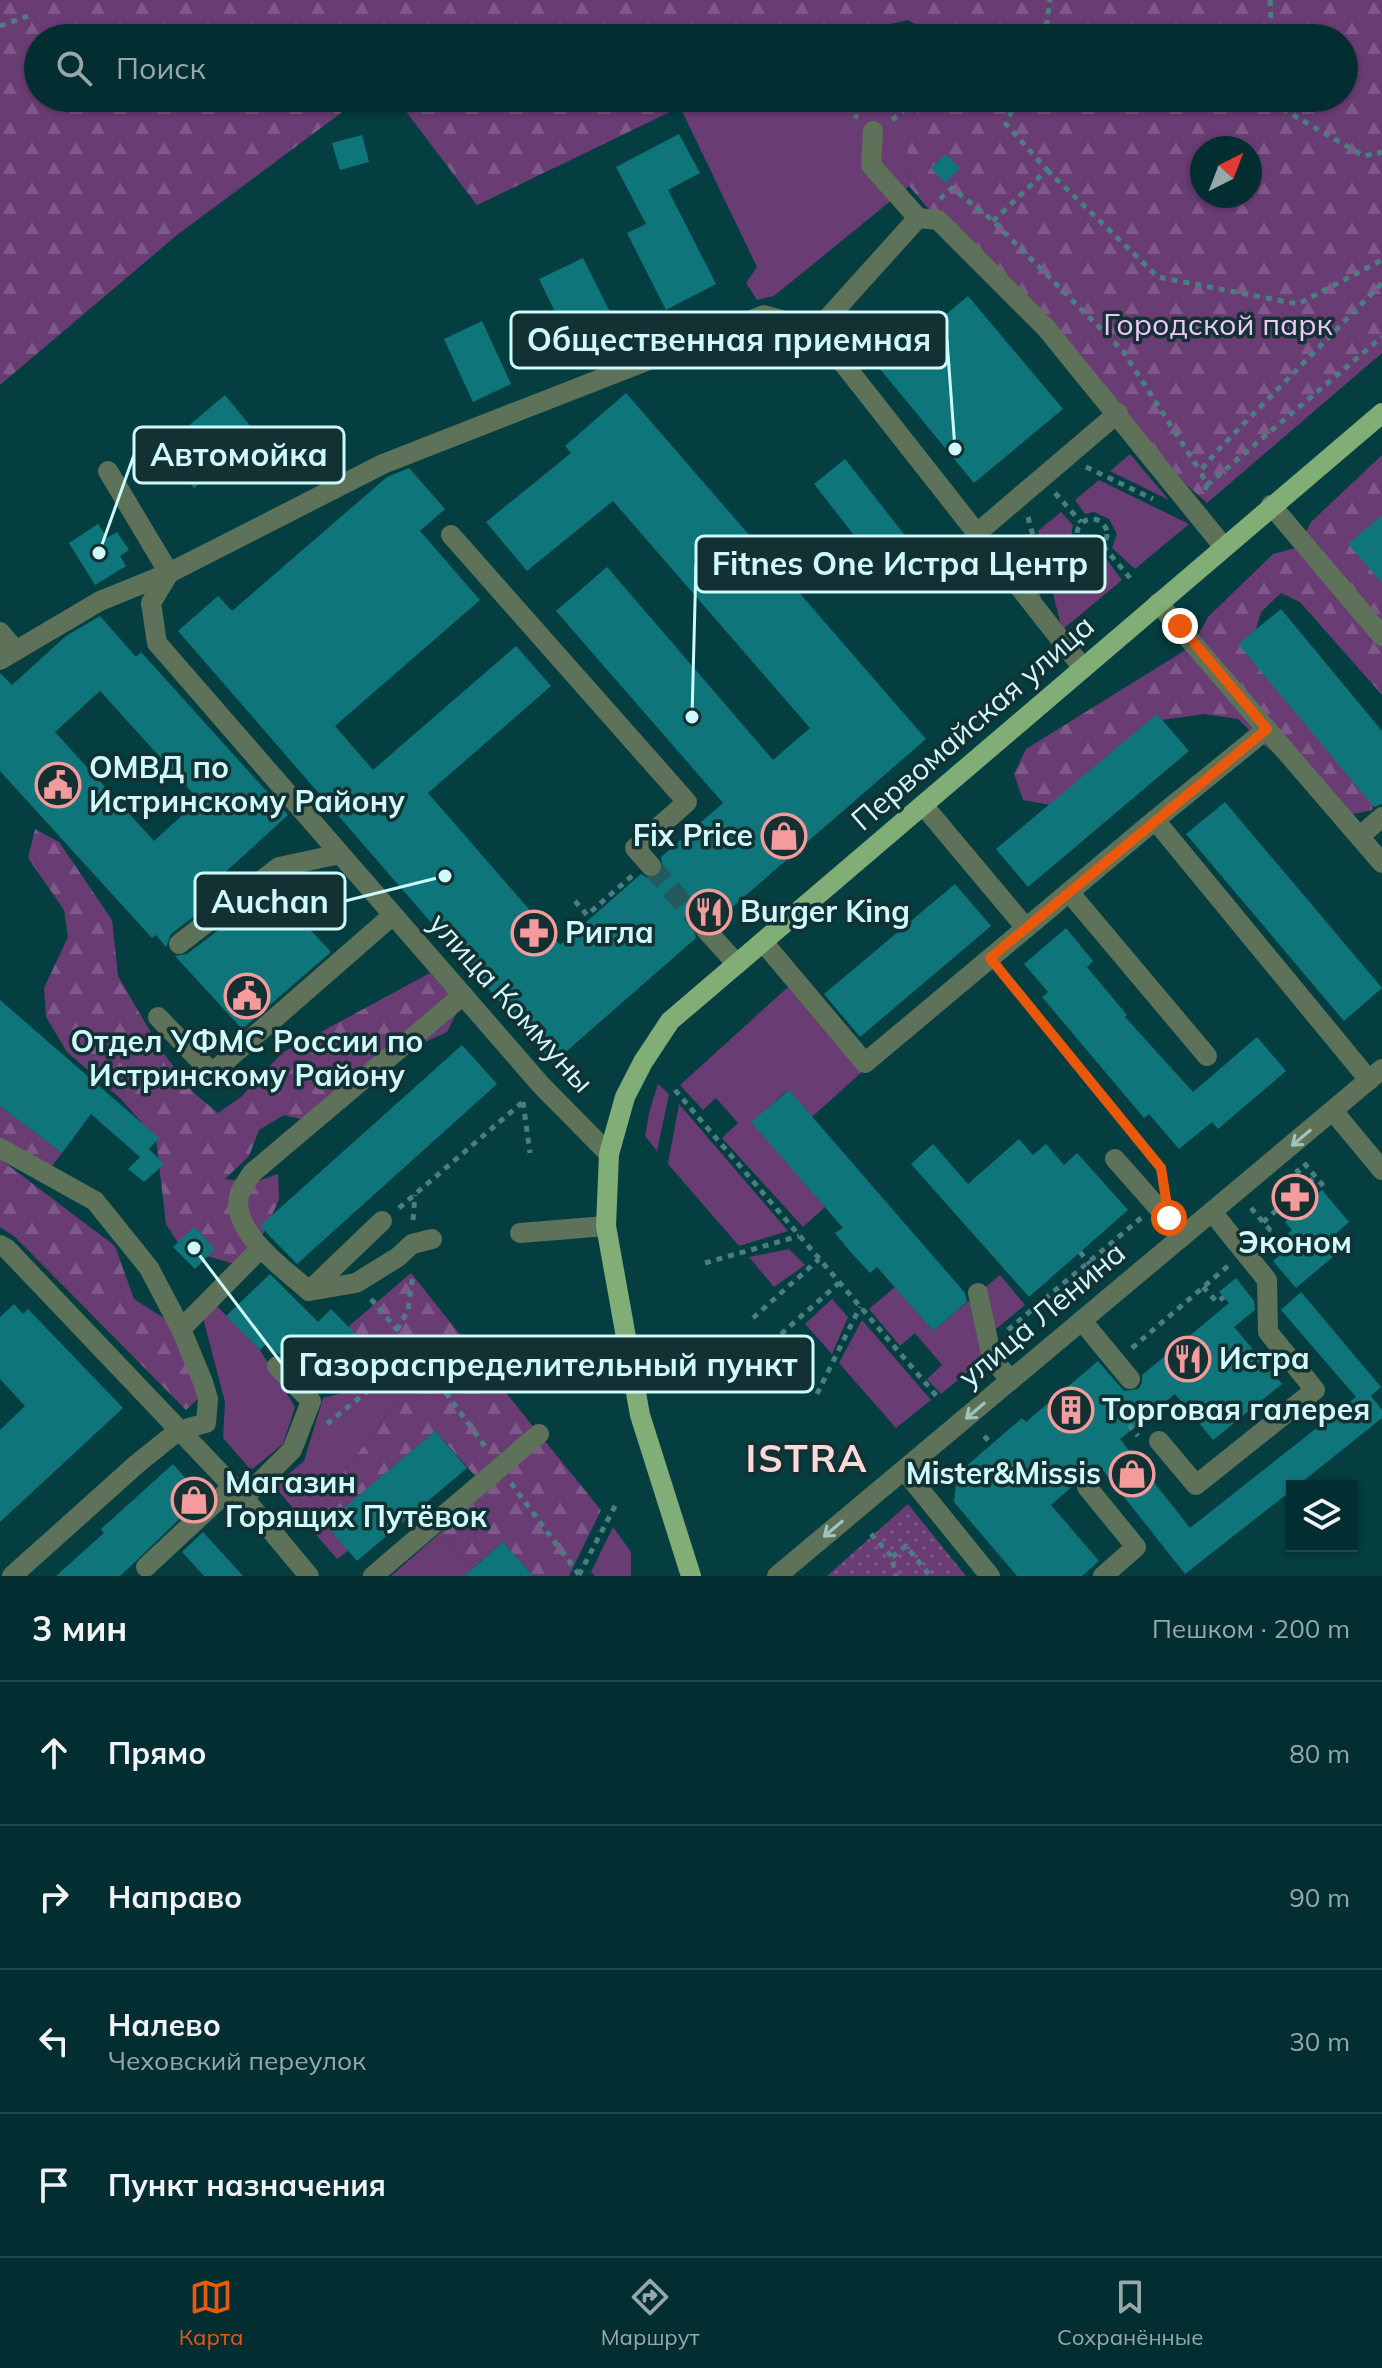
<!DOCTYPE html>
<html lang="ru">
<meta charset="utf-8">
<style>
:root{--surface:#032e31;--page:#113a3d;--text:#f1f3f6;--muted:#97a8ab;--line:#244a4d;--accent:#ea580c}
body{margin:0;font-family:Mulish,sans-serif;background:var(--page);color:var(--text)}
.controls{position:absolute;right:24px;bottom:24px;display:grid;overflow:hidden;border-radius:0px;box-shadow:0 2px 6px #0004}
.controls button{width:72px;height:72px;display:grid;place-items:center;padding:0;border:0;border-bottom:2px solid var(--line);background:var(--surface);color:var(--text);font:40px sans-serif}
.compass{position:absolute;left:1190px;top:136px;width:72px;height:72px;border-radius:50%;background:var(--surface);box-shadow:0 2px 6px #0004;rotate:42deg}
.stop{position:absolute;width:24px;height:24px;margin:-18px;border:6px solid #ea580c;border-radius:50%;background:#fff}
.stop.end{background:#ea580c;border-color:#fff;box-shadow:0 2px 8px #0008}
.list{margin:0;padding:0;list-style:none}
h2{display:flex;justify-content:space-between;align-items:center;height:104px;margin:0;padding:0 32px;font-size:34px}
h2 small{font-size:26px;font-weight:400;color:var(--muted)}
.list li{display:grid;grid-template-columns:52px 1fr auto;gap:24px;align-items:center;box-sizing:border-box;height:144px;padding:0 32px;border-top:2px solid var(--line)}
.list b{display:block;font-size:30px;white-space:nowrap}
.list p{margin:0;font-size:26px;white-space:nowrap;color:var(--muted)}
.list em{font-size:26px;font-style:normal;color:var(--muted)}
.icon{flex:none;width:44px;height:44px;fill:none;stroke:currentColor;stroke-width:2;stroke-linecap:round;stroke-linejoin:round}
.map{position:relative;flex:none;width:1382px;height:1576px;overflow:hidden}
.search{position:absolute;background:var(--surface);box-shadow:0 2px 6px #0004;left:24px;right:24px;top:24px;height:88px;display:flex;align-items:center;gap:20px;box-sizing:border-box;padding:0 28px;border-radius:44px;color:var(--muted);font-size:30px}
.sheet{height:680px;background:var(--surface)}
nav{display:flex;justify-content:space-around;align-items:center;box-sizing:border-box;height:112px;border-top:2px solid var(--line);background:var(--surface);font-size:22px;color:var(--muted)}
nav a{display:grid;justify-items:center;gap:4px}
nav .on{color:var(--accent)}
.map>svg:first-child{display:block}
</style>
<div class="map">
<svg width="1382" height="1576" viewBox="0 0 1382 1576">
<defs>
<pattern id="forest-firs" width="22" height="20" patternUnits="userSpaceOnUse" patternTransform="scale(2)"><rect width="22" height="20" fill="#6a3c74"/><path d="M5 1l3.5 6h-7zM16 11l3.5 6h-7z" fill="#7e5989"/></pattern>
<pattern id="park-dots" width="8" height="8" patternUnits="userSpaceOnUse" patternTransform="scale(2)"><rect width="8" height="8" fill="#6a3c74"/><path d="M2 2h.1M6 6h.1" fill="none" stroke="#7e5989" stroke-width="1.8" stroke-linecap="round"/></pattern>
</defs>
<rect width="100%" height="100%" fill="#043e41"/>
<g fill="#6a3c74">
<path d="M396 98H934L907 122 909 186 774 296 757 300 746 283 757 267 680 107 477 205Z"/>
<path d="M1130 454 1169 500 1110 471Z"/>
<path d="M1099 480 1189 524 1135 569 1112 548 1117 534 1109 519 1094 512 1085 514 1075 500Z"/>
<path d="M1061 512 1073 525C1069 542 1074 549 1089 558L1104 556 1122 580 1062 630 1038 531Z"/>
<path d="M1026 541 1044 609 1003 560Z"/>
<path d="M788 987 863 1071 812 1117 788 1090 752 1122 825 1207 803 1227 722 1138 738 1123 716 1098 703 1110 680 1085Z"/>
<path d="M658 1084 669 1094 657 1151 645 1136 650 1109Z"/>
<path d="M679 1104 788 1231 739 1246 668 1164Z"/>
<path d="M789 1249 805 1265 774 1287 749 1257Z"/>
<path d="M1000 1275 1025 1305 978 1344 987 1356 941 1394 927 1379 942 1365 915 1333 900 1346 869 1309 895 1287 933 1331Z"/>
<path d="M832 1299 848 1317 832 1354 805 1324Z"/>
<path d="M215 1304 260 1350 295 1407 283 1444 251 1470 223 1438 225 1402 203 1318Z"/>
<path d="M862 1320 931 1400 896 1428 839 1363Z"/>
<path d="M380 1359 396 1378V1403L326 1495 348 1551 337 1559 274 1486 304 1461 323 1398 346 1392Z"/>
<path d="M613 1527 631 1552V1576H595L591 1572Z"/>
<path d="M441 1532 473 1568 464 1576H391Z"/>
</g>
<g fill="url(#forest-firs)" fill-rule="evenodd">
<path d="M0 0H1382V353L1207 503 1187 485 1055 332 938 220 909 186 906 122 934 98H1344V38H938L908 20 855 32 713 29 709 38H38V98H361L177 235 0 385ZM1202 148H1250V196H1202Z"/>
<path d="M396 98H684L680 107 477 205Z"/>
<path d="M1382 455V695L1300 602 1281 593 1261 612 1250 650 1374 794 1372 810 1354 814 1316 794 1238 719 1205 714 1162 720 1051 805 1023 800 1014 774 1026 749 1192 646 1208 617 1273 554 1299 547 1311 522Z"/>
<path d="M35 829 59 842 112 920 118 976 161 1050 194 1093 218 1113 241 1097 282 1053 430 973 460 1006 447 1032 345 1079 332 1104 312 1122 284 1115 259 1130 249 1156 225 1179 252 1183 278 1174 279 1200 256 1249 235 1264 182 1249 166 1224 156 1139 121 1099 67 1052 46 1017 44 988 68 937 64 910 28 858Z"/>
<path d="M0 1106 62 1153 51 1167 31 1159 0 1138Z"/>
<path d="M0 1159 115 1246 134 1299 181 1329 202 1395 186 1410 15 1237 0 1227Z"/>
<path d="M411 1273 535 1429 477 1478 435 1431 334 1517 326 1495 396 1403V1378L348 1327Z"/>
<path d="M544 1440 601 1510 569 1576H533L503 1542 473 1568 441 1532Z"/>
</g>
<path fill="url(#park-dots)" d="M908 1504 966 1576H827Z"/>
<g fill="#0e767b" fill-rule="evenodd">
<path d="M679 134 700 173 668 190 716 284 666 310 627 233 646 224 616 167Z"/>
<path d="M362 135 369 162 340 170 332 143Z"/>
<path d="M946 154 960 168 945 183 931 168Z"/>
<path d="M583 258 621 334 576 355 539 279Z"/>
<path d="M968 296 1063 409 974 483 880 369Z"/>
<path d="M482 321 511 384 473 402 444 339Z"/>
<path d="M626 393 926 739 716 921 709 917 698 920 693 927 696 938 553 1063 178 631 218 596 232 611 387 477 409 468 445 509 420 531 480 600 335 726 373 770 516 646 551 686 428 793 560 945 641 874 648 878 659 876 663 869 661 857 723 803 556 611 607 567 773 760 810 728 613 501 527 571 486 522 571 453 565 446Z"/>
<path d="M225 395 257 434 194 488 161 449Z"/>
<path d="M845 459 914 547 883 572 814 484Z"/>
<path d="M1382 515V583L1348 544Z"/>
<path d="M98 524 107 538 117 532 129 550 120 556 126 566 95 585 69 543Z"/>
<path d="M1281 609 1382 731V804L1374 807 1238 644Z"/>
<path d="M100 616 136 657 141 652 288 815 210 886 219 897 171 934 166 947 156 935 152 938 0 771V673L12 685 66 636ZM100 691 199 800 154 841 55 732Z"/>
<path d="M1157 714 1189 751 1028 887 996 849Z"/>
<path d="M1225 802 1382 988 1344 1021 1186 834Z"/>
<path d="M955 884 991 926 860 1037 824 994Z"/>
<path d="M277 894 331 952 242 1029 175 956 187 954 237 916 245 924Z"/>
<path d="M1066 928 1093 961 1087 967 1127 1015 1125 1017 1193 1092 1257 1037 1286 1071 1218 1129 1212 1122 1179 1149 1149 1114 1144 1118 1042 997 1048 992 1024 964Z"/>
<path d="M0 1000 159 1138 149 1149 164 1164 144 1182 128 1169 140 1157 91 1114 62 1153 0 1106Z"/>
<path d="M462 1045 497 1084 297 1264 260 1226Z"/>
<path d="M789 1090 965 1293 967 1302 933 1331 877 1267 870 1273 848 1249 835 1233 843 1228 751 1122Z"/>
<path d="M1019 1139 1033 1155 1046 1144 1064 1165 1077 1153 1128 1210 1029 1297 911 1164 933 1144 968 1184Z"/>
<path d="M1322 1190 1349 1222 1330 1239 1340 1251 1296 1288 1273 1261 1280 1255 1272 1247 1292 1230 1285 1222 1293 1215 1290 1212 1311 1194 1313 1198Z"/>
<path d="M194 1227 215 1249 195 1269 173 1247Z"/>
<path d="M270 1274 318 1322 331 1309 380 1359 346 1392 298 1343 284 1356 276 1353 267 1343 260 1350 226 1316Z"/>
<path d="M1236 1278 1254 1301 1255 1310 1234 1327 1282 1384 1213 1440 1175 1394 1120 1439 1190 1528 1356 1397 1281 1310 1301 1292 1381 1387 1371 1396 1382 1410V1418L1297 1486H1292V1490L1185 1574 1098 1464 1078 1478 1075 1484 1051 1505 1099 1561 1082 1576H1017L954 1502 957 1474 1022 1418 1026 1422 1098 1361 1124 1391 1138 1389 1142 1383V1375L1229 1303 1219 1292Z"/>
<path d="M14 1304 23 1314 28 1309 123 1408 0 1522V1430L25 1406 0 1379V1317Z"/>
<path d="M435 1431 467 1468 357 1561 325 1524Z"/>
<path d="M173 1464 202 1497 134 1563 120 1576H56L104 1533 101 1529Z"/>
<path d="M203 1532 243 1576H204L182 1552Z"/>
<path d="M503 1542 533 1576H464Z"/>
</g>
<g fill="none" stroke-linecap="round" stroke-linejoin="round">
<path stroke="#225a5d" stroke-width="20" stroke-dasharray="20 10" stroke-linecap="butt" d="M651 866 706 930"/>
<g stroke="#4a7f82" stroke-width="5" stroke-dasharray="6 6" stroke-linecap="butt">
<path d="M1270 0 1272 38"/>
<path d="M0 26 28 16"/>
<path d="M1045 38 1050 0"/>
<path d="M839 98V101L858 118"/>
<path d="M1278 98 1281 108 1364 156 1382 152"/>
<path d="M892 120 910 105 913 98"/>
<path d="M1047 170 1158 277 1298 304 1382 260"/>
<path d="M940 199 952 188 993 221 1123 351 1200 471"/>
<path d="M993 221 1047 170 1006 124 1018 98"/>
<path d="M1086 467 1153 499"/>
<path d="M1207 485 1382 337"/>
<path d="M1205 490 1207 485 1200 471 1219 449 1382 283"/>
<path d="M1055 493 1081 522"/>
<path d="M1028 517 1045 581"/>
<circle cx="1092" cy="534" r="15"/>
<path d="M1103 546 1130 578"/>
<path d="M575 901 587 915 633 875"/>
<path d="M1004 976 1161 1168 1162 1178"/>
<path d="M675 1090 940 1400"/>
<path d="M523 1102 530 1153"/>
<path d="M1304 1163 1325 1188"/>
<path d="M1296 1169 1317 1194"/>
<path d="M1285 1179 1297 1193"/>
<path d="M1279 1184 1290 1198"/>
<path d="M399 1208 525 1100"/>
<path d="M1251 1208 1284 1246"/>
<path d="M413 1220 415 1195"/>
<path d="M1263 1222 1315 1177"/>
<path d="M1260 1239 1270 1230"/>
<path d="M1080 1252 1098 1274"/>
<path d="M705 1263 799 1236"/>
<path d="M1203 1287 1217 1302 1224 1297"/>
<path d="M371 1299 416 1352 487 1449"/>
<path d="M753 1318 819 1259"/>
<path d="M397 1330 408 1310 413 1274"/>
<path d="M1008 1330 1141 1218"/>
<path d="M772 1342 839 1283"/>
<path d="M1132 1348 1228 1266"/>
<path d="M817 1394 860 1307"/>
<path d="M1121 1398 1113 1405 1138 1436"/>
<path d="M327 1424 416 1352"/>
<path d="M984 1436 992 1444"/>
<path d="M511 1483 580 1576"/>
<path d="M871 1534 892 1557 896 1576"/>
<path d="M892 1557 906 1546 930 1576"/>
<path d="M579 1575 616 1504"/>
</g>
<g stroke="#5d7258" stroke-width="20">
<path d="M873 131 871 165 918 218"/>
<path d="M817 330 918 218 938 220 1046 328 1223 546"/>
<path d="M108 471 169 573 151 603 157 643 541 1085 609 1154"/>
<path d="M1271 505 1382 636"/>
<path d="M976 534 1118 413"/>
<path d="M451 535 687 802 635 848 651 866"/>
<path d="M1158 603 1382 863"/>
<path d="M0 632 15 650"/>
<path d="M0 660 100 601 169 573 383 464 764 315 817 330 1083 668"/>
<path d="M1267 729 1155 820 1369 1080"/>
<path d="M923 805 1026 928 1155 820"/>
<path d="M1360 836 1382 817"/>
<path d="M1069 892 1207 1056"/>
<path d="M706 930 737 964"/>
<path d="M763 942 865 1063 1026 928"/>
<path d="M179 944 279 867 340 854"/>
<path d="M158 1017 212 1073 393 915"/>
<path d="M1333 1111 1382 1170"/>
<path d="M0 1148 95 1201 149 1268 181 1329 203 1382 208 1399 206 1423 178 1431 138 1463 12 1576"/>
<path d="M1115 1159 1183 1236"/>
<path d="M520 1233 606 1226"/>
<path d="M432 1239 412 1244 398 1257 356 1283 309 1291C286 1270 231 1233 239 1196 241 1188 248 1180 252 1173L463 995"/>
<path d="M0 1245 7 1249 244 1498 309 1576"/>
<path d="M309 1291 382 1221"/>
<path d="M978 1293 992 1359 1011 1380"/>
<path d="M1082 1321 1130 1379"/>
<path d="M181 1329 261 1248"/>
<path d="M1159 1441 1196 1485 1315 1390 1268 1332 1267 1280 1212 1212"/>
<path d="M904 1470 990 1576"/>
<path d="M1087 1487 1136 1547 1103 1576"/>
<path d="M244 1498 292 1450 311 1401 277 1366"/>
<path d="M146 1567 233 1486"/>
<path d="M373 1576 539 1434"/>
<path d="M777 1576 1382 1069"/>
</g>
<path stroke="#81ad77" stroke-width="20" d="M691 1576 640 1415 606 1226 609 1154 625 1097 643 1062 670 1021 1382 413"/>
</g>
<defs><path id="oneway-shaft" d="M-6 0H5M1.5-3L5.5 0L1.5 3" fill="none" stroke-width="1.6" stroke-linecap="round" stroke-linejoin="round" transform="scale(2)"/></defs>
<g stroke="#a1c4ba">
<use href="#oneway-shaft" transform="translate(1301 1138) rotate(140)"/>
<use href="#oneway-shaft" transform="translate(975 1411) rotate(140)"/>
<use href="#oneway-shaft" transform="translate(833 1529) rotate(140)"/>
</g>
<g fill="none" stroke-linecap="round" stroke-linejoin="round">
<path stroke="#ea580c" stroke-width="10" d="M1169 1218 1161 1168 990 958 1267 729 1180 626"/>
</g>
<defs>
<g id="civic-ring" transform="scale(2.3)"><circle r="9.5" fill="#133133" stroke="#f59b9b" stroke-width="1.5"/><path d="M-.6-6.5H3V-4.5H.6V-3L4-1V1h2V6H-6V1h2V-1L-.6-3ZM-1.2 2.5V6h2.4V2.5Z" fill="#f59b9b"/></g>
<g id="shop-ring" transform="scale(2.3)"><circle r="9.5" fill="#133133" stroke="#f59b9b" stroke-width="1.5"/><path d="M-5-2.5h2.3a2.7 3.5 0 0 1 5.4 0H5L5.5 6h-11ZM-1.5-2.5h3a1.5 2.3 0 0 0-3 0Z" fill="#f59b9b"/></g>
<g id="restaurant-ring" transform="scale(2.3)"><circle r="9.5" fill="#133133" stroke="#f59b9b" stroke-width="1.5"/><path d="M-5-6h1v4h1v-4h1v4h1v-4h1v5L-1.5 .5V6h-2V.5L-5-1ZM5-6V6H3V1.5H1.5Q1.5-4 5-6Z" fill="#f59b9b"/></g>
<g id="pharmacy-ring" transform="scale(2.3)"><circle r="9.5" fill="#133133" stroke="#f59b9b" stroke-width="1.5"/><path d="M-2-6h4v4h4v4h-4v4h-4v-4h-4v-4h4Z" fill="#f59b9b"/></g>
<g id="building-ring" transform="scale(2.3)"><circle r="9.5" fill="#133133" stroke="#f59b9b" stroke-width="1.5"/><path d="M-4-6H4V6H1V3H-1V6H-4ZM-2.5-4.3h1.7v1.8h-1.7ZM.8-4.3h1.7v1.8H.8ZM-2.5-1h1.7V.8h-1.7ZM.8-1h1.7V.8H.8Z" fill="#f59b9b"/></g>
</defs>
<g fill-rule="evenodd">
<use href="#civic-ring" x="58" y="785"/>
<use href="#shop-ring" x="784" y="836"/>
<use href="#restaurant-ring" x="709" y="912"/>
<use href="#pharmacy-ring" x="534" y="933"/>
<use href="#civic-ring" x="247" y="996"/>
<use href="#pharmacy-ring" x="1295" y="1197"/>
<use href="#restaurant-ring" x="1188" y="1359"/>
<use href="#building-ring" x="1071" y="1410"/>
<use href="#shop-ring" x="1132" y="1474"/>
<use href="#shop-ring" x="194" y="1500"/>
</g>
<g text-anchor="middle" stroke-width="7" stroke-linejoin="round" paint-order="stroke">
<g font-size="30" fill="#efc6f9" stroke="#133133">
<text x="1218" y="335">Городской парк</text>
</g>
<g font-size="30" fill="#cefafc" stroke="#133133">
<text transform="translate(973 723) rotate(-41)" y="10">Первомайская улица</text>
<text transform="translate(511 1003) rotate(48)" y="10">улица Коммуны</text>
<text transform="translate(1042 1315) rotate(-40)" y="10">улица Ленина</text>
</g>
<g font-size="30" font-weight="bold" fill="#cefafc" stroke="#133133" text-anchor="start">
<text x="89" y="778">ОМВД по<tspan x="89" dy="34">Истринскому Району</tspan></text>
<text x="753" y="846" text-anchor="end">Fix Price</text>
<text x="740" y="922">Burger King</text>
<text x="565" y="943">Ригла</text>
<text x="247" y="1052" text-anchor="middle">Отдел УФМС России по<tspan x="247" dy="34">Истринскому Району</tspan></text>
<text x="1295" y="1253" text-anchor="middle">Эконом</text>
<text x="1219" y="1369">Истра</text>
<text x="1102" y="1420">Торговая галерея</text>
<text x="1101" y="1484" text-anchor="end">Mister&amp;Missis</text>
<text x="225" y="1493">Магазин<tspan x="225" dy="34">Горящих Путёвок</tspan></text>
</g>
<g font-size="38" font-weight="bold" letter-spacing="2" fill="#fddad9" stroke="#133133">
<text x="807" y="1472">ISTRA</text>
</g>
</g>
<path fill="none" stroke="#cefafc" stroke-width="3" d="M955 449L947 340M99 553L134 455M692 717L696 564M445 876L345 901M194 1248L282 1364"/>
<g fill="#cefafc" stroke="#133133" stroke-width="3">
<circle cx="955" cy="449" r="8"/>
<circle cx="99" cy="553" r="8"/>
<circle cx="692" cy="717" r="8"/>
<circle cx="445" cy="876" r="8"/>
<circle cx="194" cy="1248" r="8"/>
</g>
<g fill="#133133" stroke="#cefafc" stroke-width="3">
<rect x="511" y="312" width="436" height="56" rx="8"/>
<rect x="134" y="427" width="210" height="56" rx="8"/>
<rect x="696" y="536" width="409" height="56" rx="8"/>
<rect x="195" y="873" width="150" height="56" rx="8"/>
<rect x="282" y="1336" width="531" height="56" rx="8"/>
</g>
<g font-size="32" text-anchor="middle" font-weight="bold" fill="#cefafc">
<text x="729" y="351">Общественная приемная</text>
<text x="239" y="466">Автомойка</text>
<text x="900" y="575">Fitnes One Истра Центр</text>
<text x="270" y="913">Auchan</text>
<text x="548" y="1376">Газораспределительный пункт</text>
</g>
</svg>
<div class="controls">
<button><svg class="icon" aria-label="layers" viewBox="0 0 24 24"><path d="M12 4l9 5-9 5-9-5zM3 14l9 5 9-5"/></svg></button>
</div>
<svg class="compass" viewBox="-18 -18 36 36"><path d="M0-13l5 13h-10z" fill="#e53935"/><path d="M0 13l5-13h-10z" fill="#97a8ab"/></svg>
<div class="stop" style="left:1169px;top:1218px"></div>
<div class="stop end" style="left:1180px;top:626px"></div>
<div class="search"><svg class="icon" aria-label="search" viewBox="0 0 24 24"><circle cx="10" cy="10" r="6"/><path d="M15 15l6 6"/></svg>Поиск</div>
</div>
<section class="sheet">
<h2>3 мин<small>Пешком · 200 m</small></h2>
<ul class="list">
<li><svg class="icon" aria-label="ahead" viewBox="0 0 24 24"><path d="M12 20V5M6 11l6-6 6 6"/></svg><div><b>Прямо</b></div><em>80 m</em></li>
<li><svg class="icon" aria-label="right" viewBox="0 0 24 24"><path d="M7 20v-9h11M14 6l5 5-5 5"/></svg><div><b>Направо</b></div><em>90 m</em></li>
<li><svg class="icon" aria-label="left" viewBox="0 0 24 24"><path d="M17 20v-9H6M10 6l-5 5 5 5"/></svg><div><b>Налево</b><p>Чеховский переулок</p></div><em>30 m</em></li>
<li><svg class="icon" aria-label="arrive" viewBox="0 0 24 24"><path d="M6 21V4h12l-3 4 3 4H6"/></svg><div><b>Пункт назначения</b></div></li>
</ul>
</section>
<nav>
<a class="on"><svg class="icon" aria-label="map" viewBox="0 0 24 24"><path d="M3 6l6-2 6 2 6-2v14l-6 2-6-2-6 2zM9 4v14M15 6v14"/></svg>Карта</a>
<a><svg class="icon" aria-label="directions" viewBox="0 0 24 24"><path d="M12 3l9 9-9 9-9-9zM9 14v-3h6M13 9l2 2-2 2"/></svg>Маршрут</a>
<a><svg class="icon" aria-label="saved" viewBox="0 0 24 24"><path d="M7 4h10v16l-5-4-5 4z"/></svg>Сохранённые</a>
</nav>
